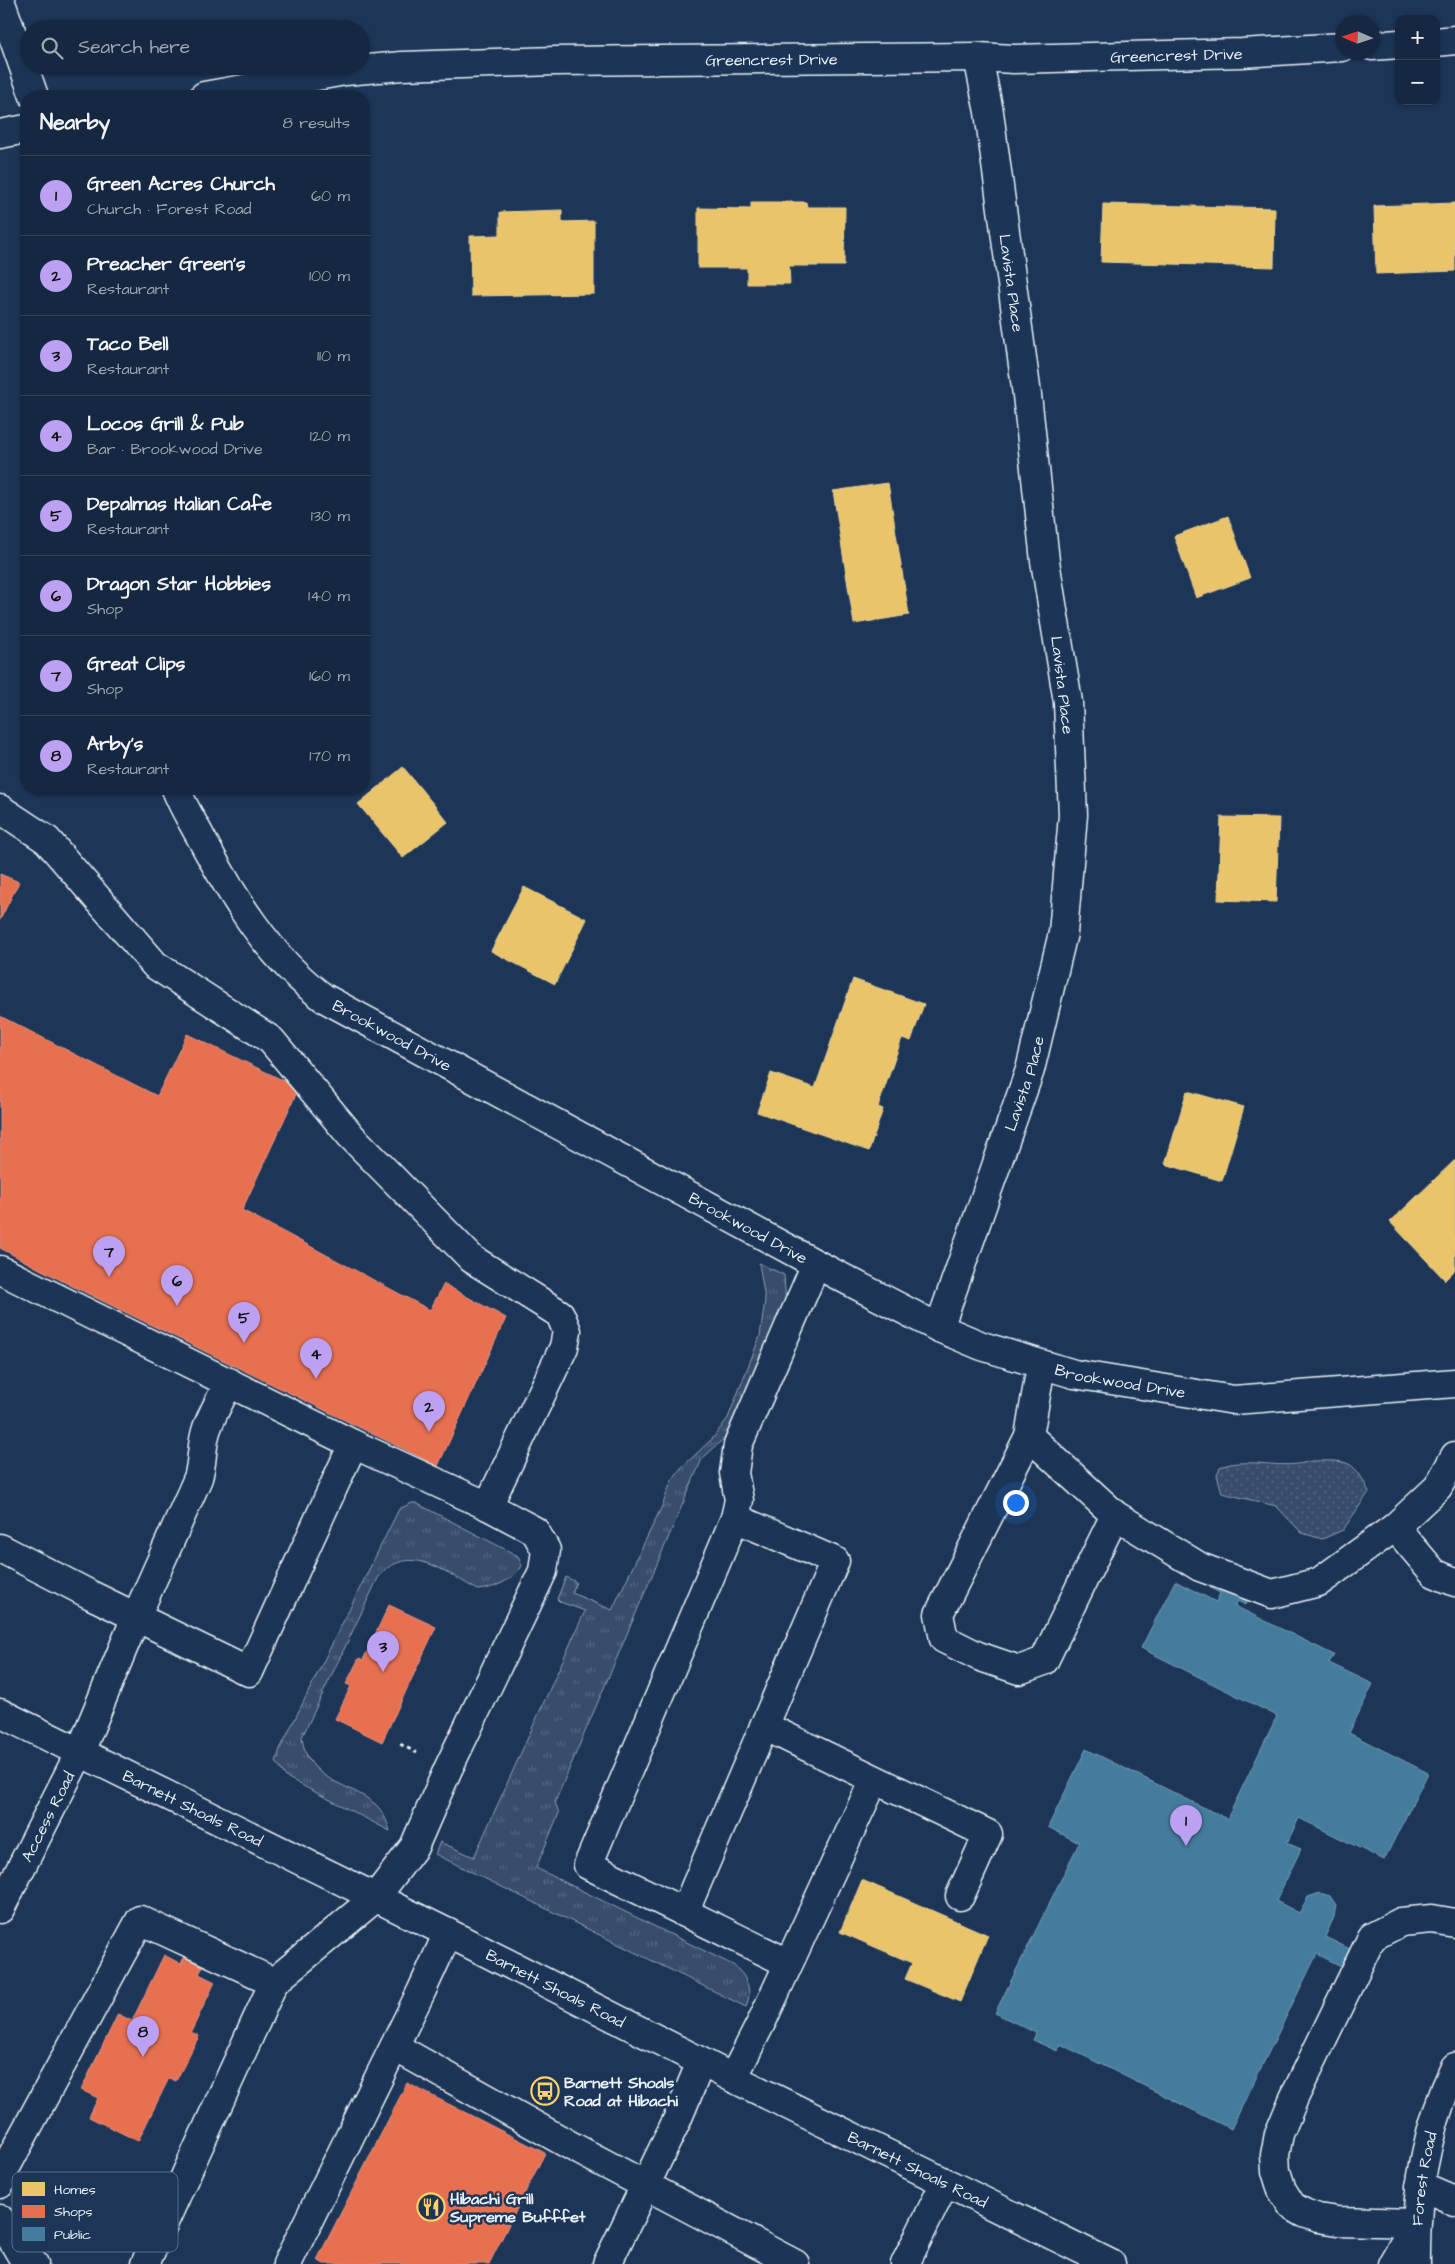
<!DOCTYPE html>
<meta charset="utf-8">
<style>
:root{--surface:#162841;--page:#23344c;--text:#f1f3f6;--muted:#9ea6b1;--line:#35445a;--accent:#bca0f2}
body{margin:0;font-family:"Architects Daughter",sans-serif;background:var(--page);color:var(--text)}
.controls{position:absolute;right:15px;top:15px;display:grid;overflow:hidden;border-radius:10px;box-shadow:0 1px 4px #0004}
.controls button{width:45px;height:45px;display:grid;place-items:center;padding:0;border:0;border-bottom:1px solid var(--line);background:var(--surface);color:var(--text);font:25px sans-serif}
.compass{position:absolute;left:1335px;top:15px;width:45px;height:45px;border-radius:50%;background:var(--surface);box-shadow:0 1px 4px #0004;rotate:273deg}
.you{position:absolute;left:1015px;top:1502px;width:18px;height:18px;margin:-12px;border:4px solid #fff;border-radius:50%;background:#1a73e8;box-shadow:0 0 0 8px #1a73e833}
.badge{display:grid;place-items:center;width:32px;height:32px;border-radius:50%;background:var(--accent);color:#111;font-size:16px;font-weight:700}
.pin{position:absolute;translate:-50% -41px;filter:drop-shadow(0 1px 2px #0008)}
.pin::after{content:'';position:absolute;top:26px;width:18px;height:15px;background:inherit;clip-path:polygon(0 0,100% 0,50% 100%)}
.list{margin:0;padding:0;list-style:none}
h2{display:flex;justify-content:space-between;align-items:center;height:65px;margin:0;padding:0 20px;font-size:21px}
h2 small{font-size:16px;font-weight:400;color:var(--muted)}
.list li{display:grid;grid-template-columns:32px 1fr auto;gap:15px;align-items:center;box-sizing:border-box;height:80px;padding:0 20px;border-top:1px solid var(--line)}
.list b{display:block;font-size:19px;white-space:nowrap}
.list p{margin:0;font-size:16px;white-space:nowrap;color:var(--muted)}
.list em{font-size:16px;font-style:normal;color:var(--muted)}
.icon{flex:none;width:28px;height:28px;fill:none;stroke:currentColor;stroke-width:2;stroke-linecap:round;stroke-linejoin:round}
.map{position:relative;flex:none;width:1455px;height:2264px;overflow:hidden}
.search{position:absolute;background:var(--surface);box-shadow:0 1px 4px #0004;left:20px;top:20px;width:350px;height:55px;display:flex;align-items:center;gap:12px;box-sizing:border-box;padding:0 18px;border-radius:28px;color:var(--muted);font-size:19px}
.panel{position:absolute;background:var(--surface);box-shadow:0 1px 4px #0004;left:20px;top:90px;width:350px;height:705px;border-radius:20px}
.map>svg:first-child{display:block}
</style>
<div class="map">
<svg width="1455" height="2264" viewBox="0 0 1455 2264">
<defs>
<pattern id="grass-tufts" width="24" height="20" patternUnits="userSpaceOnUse" patternTransform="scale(1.25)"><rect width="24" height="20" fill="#374d6c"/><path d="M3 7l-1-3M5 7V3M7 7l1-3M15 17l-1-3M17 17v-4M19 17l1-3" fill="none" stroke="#546782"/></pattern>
<pattern id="park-dots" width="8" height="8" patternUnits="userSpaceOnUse" patternTransform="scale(1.25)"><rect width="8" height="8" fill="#374d6c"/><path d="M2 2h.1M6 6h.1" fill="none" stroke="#546782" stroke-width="1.8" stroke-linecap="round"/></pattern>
</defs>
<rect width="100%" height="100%" fill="#1d3557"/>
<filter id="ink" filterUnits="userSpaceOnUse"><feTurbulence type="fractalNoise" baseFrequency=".02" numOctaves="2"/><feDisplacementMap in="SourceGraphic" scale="10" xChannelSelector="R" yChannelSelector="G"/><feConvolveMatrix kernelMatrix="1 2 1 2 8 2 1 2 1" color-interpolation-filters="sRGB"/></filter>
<g filter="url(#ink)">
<g fill="url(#grass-tufts)" stroke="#909fb2">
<path d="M759 1263 784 1275 786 1304 730 1433 702 1459 555 1802 559 1813 536 1868 733 1965C747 1976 753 1990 746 2007L435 1854 440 1842 474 1857 585 1611 560 1602 557 1599 566 1577 576 1582 572 1593 612 1610 663 1504 671 1482 680 1469 713 1438 728 1418 760 1336 765 1300Z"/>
<path d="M412 1503H416L518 1556 522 1566C514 1579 494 1589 478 1590 446 1573 408 1540 378 1578L302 1737C307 1782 347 1781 375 1804 383 1811 387 1821 390 1831L286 1777 276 1762 280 1749 399 1509Z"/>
</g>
<path fill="url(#park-dots)" stroke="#909fb2" d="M1311 1461C1346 1461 1353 1457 1369 1492L1343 1530 1322 1539 1302 1533 1276 1506 1222 1493 1217 1475 1220 1467C1249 1456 1281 1471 1311 1461Z"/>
<g fill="#e9c46a" stroke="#e9d295">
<path d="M751 202H806L807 207H845L844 266H789L790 284H747V268H698V208L751 209Z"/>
<path d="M1455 203V271L1376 274 1374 206Z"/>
<path d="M1103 204 1275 208 1274 267 1101 262Z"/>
<path d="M562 210V222L594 221V294L471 296 470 236 500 235V212Z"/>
<path d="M888 483 909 615 854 624 833 491Z"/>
<path d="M1228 516 1250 578 1196 598 1174 536Z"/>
<path d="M403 767 448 822 403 858 358 804Z"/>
<path d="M1221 817 1279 818 1276 902 1218 900Z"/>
<path d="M524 887 587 919 555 984 491 951Z"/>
<path d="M853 979 924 1004 911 1041 902 1038 878 1107 883 1109 869 1151 757 1112 771 1073 815 1088Z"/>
<path d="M1187 1091 1244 1107 1222 1181 1165 1164Z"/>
<path d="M1455 1160V1270L1445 1280 1390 1222Z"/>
<path d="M862 1880 988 1935 960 2002 905 1979 912 1963 840 1932Z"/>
</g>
<g fill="#e76f51" stroke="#e79683">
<path d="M0 874 19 882 0 920Z"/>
<path d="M0 1016 157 1096 187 1034 299 1088 242 1210 430 1310 444 1284 506 1318 438 1466 68 1284 0 1248Z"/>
<path d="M389 1605 436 1627 382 1742 335 1719 351 1686 346 1684 359 1658 363 1660Z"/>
<path d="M164 1955 181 1964 184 1957 203 1966 199 1974 215 1982 191 2032 199 2036 176 2081 169 2078 138 2141 89 2117 98 2098 81 2090 118 2014 132 2021Z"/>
<path d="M407 2083 545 2153 489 2264H324L317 2260Z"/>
</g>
<path fill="#457b9d" stroke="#769eb8" d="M1222 1563 1258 1581 1245 1605 1238 1601 1235 1606 1334 1655 1329 1663 1373 1684 1349 1733 1428 1773 1384 1860 1299 1818 1287 1843 1301 1849 1276 1901 1299 1913 1308 1897 1320 1893 1330 1896 1336 1905 1334 1917 1325 1937 1350 1949 1341 1966 1317 1954 1231 2129 1060 2044 1057 2051 1033 2040 1036 2033 995 2013 1079 1843 1048 1827 1086 1749 1227 1819 1277 1716 1141 1648 1175 1581 1216 1602 1220 1593 1210 1588Z"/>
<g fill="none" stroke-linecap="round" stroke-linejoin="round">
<g stroke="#e8f1f8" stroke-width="31">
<g id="minor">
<path d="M0 0 34 96"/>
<path d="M1436 42 1455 40"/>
<path d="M1372 46 1399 44"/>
<path id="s1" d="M204 96 345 71 402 66 555 61 978 57 1014 59 1242 53 1342 47"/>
<path d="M0 134 26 129"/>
<path id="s2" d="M176 789C182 805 192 821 200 836 232 896 269 958 324 998L816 1264 939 1328 982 1346 1074 1374 1234 1400 1455 1383"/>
<path d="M0 809 47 840 155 965 271 1040 351 1136 472 1259 560 1314 567 1331 564 1347 488 1506"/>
<path d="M0 1270 353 1444 488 1506 535 1531 546 1550 543 1571 448 1769 414 1847 375 1898 274 1982 145 2264"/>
<path id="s3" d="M939 1328 1030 1070 1063 933 1073 815 1068 702 1045 561 1027 395 989 112 978 57"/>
<path d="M1041 1366 1029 1436 939 1614 944 1639 978 1656 1019 1670 1044 1661 1115 1515"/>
<path d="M1029 1436 1115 1515 1200 1567 1272 1594 1319 1582 1395 1527 1438 1487 1455 1456"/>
<path d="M1395 1527 1434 1573 1455 1582"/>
<path d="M0 1548 91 1595 249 1672 353 1444"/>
<path d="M764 1726 988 1834 960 1896"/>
<path id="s4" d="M0 1909 80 1752 136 1617 198 1478C203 1462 201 1444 207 1428 213 1412 222 1397 229 1382"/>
<path d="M684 1913 835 1561 735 1518"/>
<path d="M788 1963 588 1865 735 1518 739 1500 734 1473 738 1445 816 1264"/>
<path d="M395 2047 575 2148 795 2264"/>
<path d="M733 2078 762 2021 874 1780"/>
<path d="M0 2184 6 2167 140 1920 274 1982"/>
<path d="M1420 2186 1455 2201"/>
<path d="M0 2219 23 2258 34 2264"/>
<path d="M1416 2223 1337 2221 1318 2218 1304 2213 1292 2206 1282 2190 1276 2171 1275 2155 1279 2134 1294 2098 1372 1937 1401 1922 1432 1919 1455 1923"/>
<path d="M287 2264 421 1992 448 1933"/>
<path d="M607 2264 677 2120 701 2062"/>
<path d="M905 2264 945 2183"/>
<path id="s5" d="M1416 2264C1415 2195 1425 2130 1455 2067"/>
</g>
</g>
<g stroke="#e8f1f8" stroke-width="31">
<g id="major">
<path id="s6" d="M0 1713 448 1933 733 2078 1111 2264"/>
<path d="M1392 2264 1416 2223"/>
</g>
</g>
<path stroke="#e8f1f8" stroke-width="3" stroke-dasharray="4 4" stroke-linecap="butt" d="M400 1744 417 1753"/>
<use href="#minor" stroke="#1d3557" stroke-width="28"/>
<use href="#major" stroke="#1d3557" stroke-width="28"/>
</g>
</g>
<defs>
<g id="bus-ring" transform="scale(1.4375)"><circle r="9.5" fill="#1d3557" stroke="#ffd166" stroke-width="1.5"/><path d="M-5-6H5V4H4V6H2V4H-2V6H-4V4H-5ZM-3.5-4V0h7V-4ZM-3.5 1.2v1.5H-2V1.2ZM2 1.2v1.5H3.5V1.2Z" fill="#ffd166"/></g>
<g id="restaurant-ring" transform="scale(1.4375)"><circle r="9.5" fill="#1d3557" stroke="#ffd166" stroke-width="1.5"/><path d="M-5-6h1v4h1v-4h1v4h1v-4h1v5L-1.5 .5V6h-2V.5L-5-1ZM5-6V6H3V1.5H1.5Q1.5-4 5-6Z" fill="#ffd166"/></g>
</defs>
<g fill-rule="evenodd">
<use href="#bus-ring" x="545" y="2091"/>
<use href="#restaurant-ring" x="431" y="2207"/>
</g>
<g text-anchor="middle" stroke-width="5" stroke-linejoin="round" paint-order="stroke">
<g font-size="16" fill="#e8f1f8" stroke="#1d3557">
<text dy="6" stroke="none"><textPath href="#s1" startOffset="975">Greencrest Drive</textPath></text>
<text dy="6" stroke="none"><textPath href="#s1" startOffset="570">Greencrest Drive</textPath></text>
<text transform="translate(1012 283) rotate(82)" y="6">Lavista Place</text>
<text transform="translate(1063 685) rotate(83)" y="6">Lavista Place</text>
<text dy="6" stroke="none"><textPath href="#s2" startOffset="336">Brookwood Drive</textPath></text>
<text dy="6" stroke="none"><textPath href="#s3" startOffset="259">Lavista Place</textPath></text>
<text dy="6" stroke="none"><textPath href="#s2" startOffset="741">Brookwood Drive</textPath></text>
<text dy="6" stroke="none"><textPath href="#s2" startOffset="1146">Brookwood Drive</textPath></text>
<text dy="6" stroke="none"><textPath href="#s6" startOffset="215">Barnett Shoals Road</textPath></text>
<text dy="6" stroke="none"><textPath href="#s4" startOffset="104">Access Road</textPath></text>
<text dy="6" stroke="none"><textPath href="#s6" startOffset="620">Barnett Shoals Road</textPath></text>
<text dy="6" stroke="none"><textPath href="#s6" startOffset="1025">Barnett Shoals Road</textPath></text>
<text dy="6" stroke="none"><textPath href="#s5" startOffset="86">Forest Road</textPath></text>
</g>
<g font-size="16" font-weight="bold" fill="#e8f1f8" stroke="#1d3557" text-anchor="start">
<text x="564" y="2088">Barnett Shoals<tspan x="564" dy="18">Road at Hibachi</tspan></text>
<text x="450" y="2204">Hibachi Grill<tspan x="450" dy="18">Supreme Bufffet</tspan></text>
</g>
</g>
<rect x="12" y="2172" width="166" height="80" rx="8" fill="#1d3557" stroke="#5a6d87" stroke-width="1"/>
<rect x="22" y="2182" width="23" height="14" fill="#e9c46a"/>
<rect x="22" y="2205" width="23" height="13" fill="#e76f51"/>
<rect x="22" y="2227" width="23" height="14" fill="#457b9d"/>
<g font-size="14" fill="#e8f1f8">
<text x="54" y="2194">Homes</text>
<text x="54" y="2216">Shops</text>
<text x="54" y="2239">Public</text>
</g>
</svg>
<div class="controls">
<button>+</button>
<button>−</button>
</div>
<svg class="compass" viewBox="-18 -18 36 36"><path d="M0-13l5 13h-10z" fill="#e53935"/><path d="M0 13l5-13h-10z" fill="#9ea6b1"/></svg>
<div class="you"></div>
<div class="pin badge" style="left:1186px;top:1846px">1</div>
<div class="pin badge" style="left:429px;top:1432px">2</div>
<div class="pin badge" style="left:383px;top:1672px">3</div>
<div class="pin badge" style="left:316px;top:1379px">4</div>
<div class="pin badge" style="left:244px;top:1343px">5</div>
<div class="pin badge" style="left:177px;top:1306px">6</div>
<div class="pin badge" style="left:109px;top:1277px">7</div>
<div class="pin badge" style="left:143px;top:2057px">8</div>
<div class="search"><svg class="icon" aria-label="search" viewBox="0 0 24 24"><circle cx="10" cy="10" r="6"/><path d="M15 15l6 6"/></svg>Search here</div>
<section class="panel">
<h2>Nearby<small>8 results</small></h2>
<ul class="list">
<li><span class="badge">1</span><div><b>Green Acres Church</b><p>Church · Forest Road</p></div><em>60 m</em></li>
<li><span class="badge">2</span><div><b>Preacher Green’s</b><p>Restaurant</p></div><em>100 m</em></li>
<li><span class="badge">3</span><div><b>Taco Bell</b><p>Restaurant</p></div><em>110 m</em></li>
<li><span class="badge">4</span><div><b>Locos Grill &amp; Pub</b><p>Bar · Brookwood Drive</p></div><em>120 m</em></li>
<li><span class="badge">5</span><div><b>Depalmas Italian Cafe</b><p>Restaurant</p></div><em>130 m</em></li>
<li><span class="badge">6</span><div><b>Dragon Star Hobbies</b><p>Shop</p></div><em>140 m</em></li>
<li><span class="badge">7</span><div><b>Great Clips</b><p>Shop</p></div><em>160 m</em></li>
<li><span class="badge">8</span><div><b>Arby's</b><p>Restaurant</p></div><em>170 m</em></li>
</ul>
</section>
</div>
